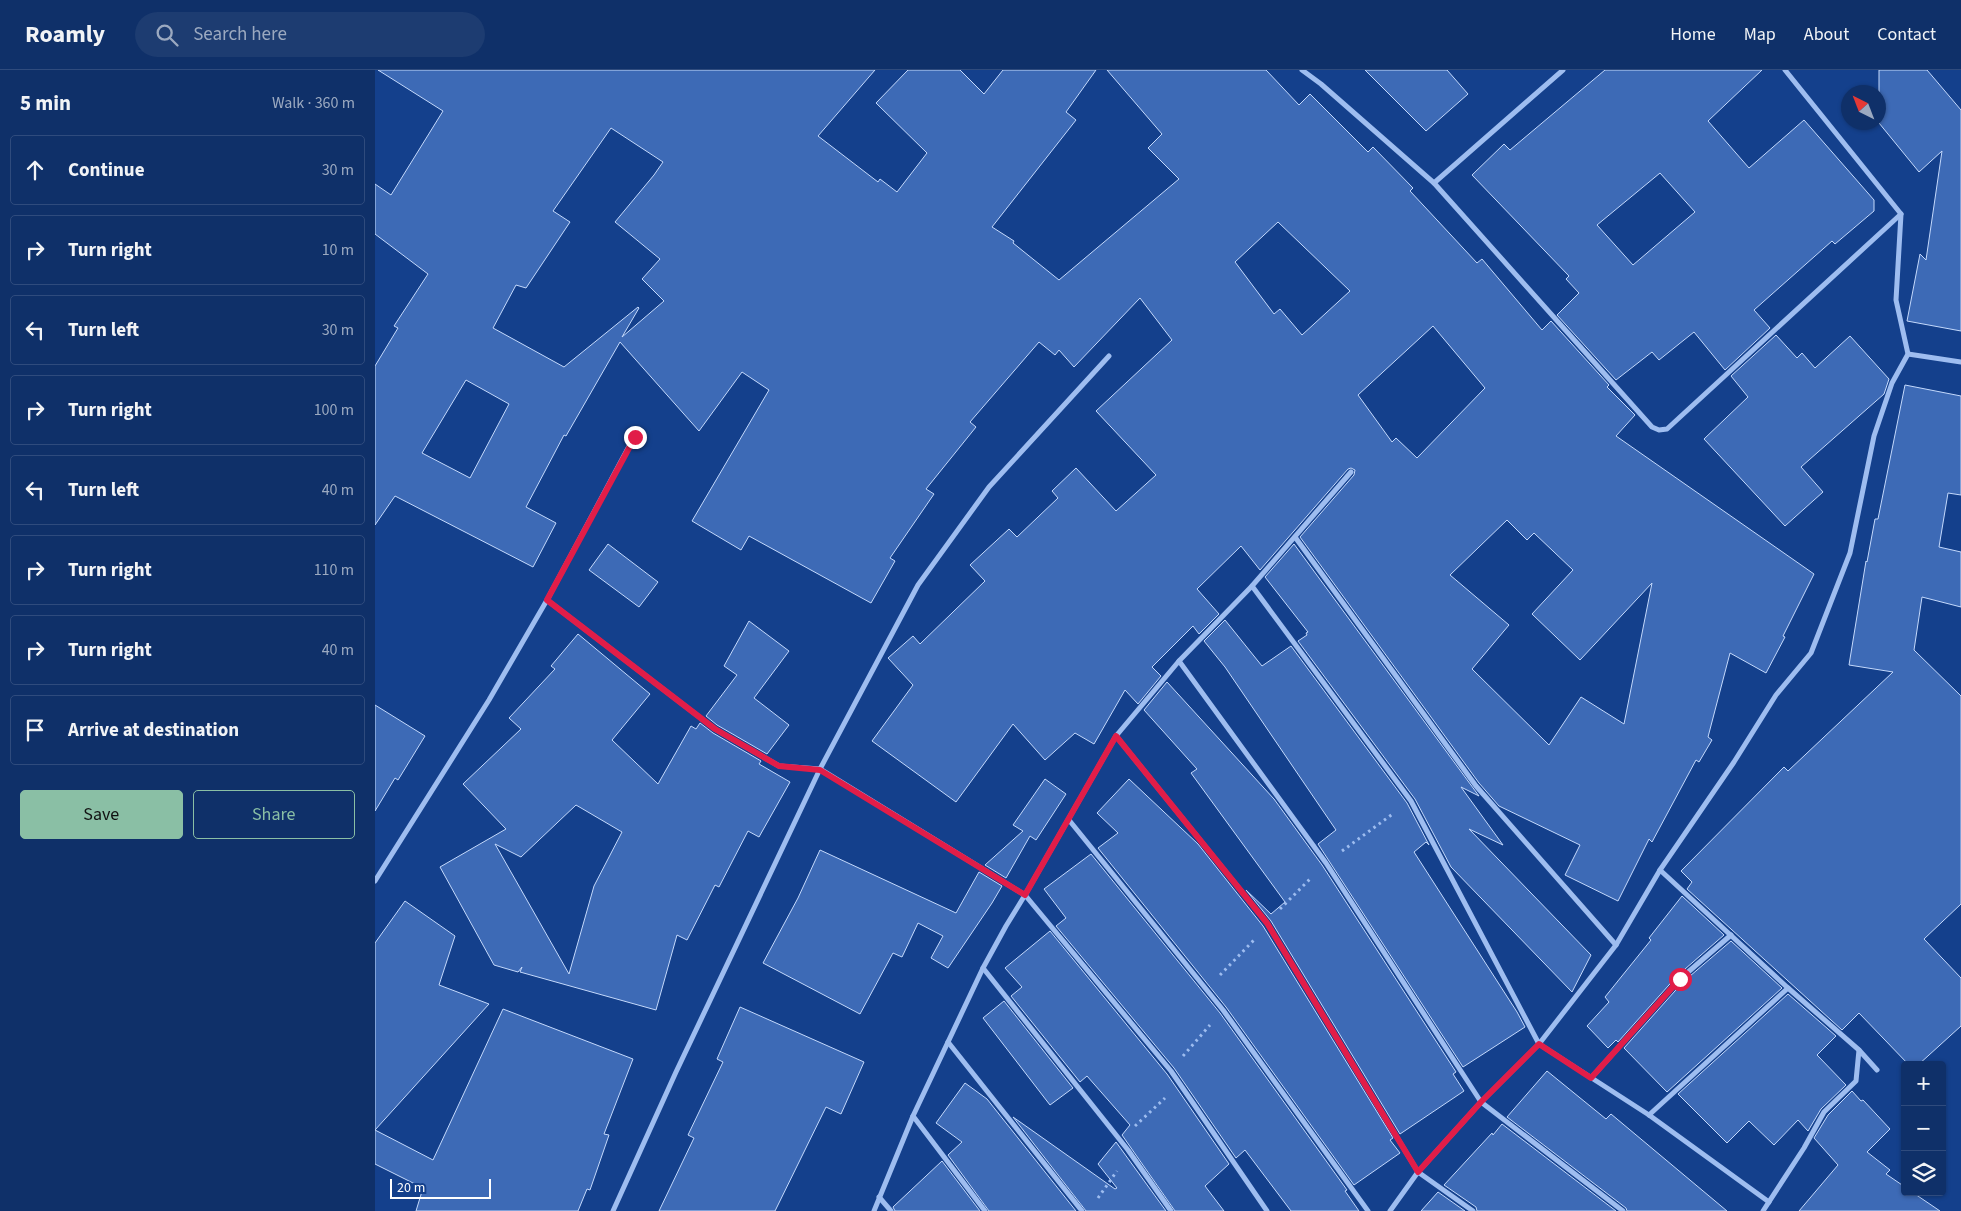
<!DOCTYPE html>
<meta charset="utf-8">
<style>
:root{--surface:#0f3069;--page:#1d3c71;--text:#f1f3f6;--muted:#9ba9c0;--line:#2f4b7d;--accent:#8abfa5}
body{margin:0;font-family:"Source Sans 3",sans-serif;background:var(--page);color:var(--text)}
.controls{position:absolute;right:15px;bottom:15px;display:grid;overflow:hidden;border-radius:5px;box-shadow:0 1px 4px #0004}
.controls button{width:45px;height:45px;display:grid;place-items:center;padding:0;border:0;border-bottom:1px solid var(--line);background:var(--surface);color:var(--text);font:25px sans-serif}
.compass{position:absolute;left:1466px;top:15px;width:45px;height:45px;border-radius:50%;background:var(--surface);box-shadow:0 1px 4px #0004;rotate:318deg}
.scale{position:absolute;left:15px;bottom:12px;width:101px;box-sizing:border-box;padding-left:5px;border:2px solid #fff;border-top:0;font-size:14px;line-height:18px;white-space:nowrap;color:#fff;-webkit-text-stroke:4px #14408c;paint-order:stroke}
.stop{position:absolute;width:15px;height:15px;margin:-11px;border:4px solid #e11d48;border-radius:50%;background:#fff}
.stop.end{background:#e11d48;border-color:#fff;box-shadow:0 1px 5px #0008}
.list{margin:0;padding:0;list-style:none}
h2{display:flex;justify-content:space-between;align-items:center;height:65px;margin:0;padding:0 20px;font-size:21px}
h2 small{font-size:16px;font-weight:400;color:var(--muted)}
.list li{display:grid;grid-template-columns:32px 1fr auto;gap:15px;align-items:center;box-sizing:border-box;height:70px;margin:0 10px 10px;padding:0 10px;border:1px solid var(--line);border-radius:5px}
.list b{display:block;font-size:19px;white-space:nowrap}
.list em{font-size:16px;font-style:normal;color:var(--muted)}
.actions{display:flex;gap:10px;padding:15px 20px}
.actions a{flex:1;padding:11px 0;border:1px solid var(--accent);border-radius:5px;text-align:center;font-size:18px;color:var(--accent)}
.actions .main{background:var(--accent);color:#111}
.icon{flex:none;width:28px;height:28px;fill:none;stroke:currentColor;stroke-width:2;stroke-linecap:round;stroke-linejoin:round}
.map{position:relative;flex:none;width:1586px;height:1141px;overflow:hidden}
header{display:flex;align-items:center;gap:30px;box-sizing:border-box;height:70px;padding:0 25px;background:var(--surface);border-bottom:1px solid var(--line)}
header strong{font-size:24px}
nav{display:flex;gap:28px;margin-inline-start:auto;font-size:18px}
.search{width:350px;height:45px;background:var(--page);display:flex;align-items:center;gap:12px;box-sizing:border-box;padding:0 18px;border-radius:28px;color:var(--muted);font-size:19px}
main{display:flex}
aside{flex:1;background:var(--surface)}
.map>svg:first-child{display:block}
</style>
<header>
<strong>Roamly</strong>
<div class="search"><svg class="icon" aria-label="search" viewBox="0 0 24 24"><circle cx="10" cy="10" r="6"/><path d="M15 15l6 6"/></svg>Search here</div>
<nav><a>Home</a><a>Map</a><a>About</a><a>Contact</a></nav>
</header>
<main>
<aside>
<h2>5 min<small>Walk · 360 m</small></h2>
<ul class="list">
<li><svg class="icon" aria-label="ahead" viewBox="0 0 24 24"><path d="M12 20V5M6 11l6-6 6 6"/></svg><div><b>Continue</b></div><em>30 m</em></li>
<li><svg class="icon" aria-label="right" viewBox="0 0 24 24"><path d="M7 20v-9h11M14 6l5 5-5 5"/></svg><div><b>Turn right</b></div><em>10 m</em></li>
<li><svg class="icon" aria-label="left" viewBox="0 0 24 24"><path d="M17 20v-9H6M10 6l-5 5 5 5"/></svg><div><b>Turn left</b></div><em>30 m</em></li>
<li><svg class="icon" aria-label="right" viewBox="0 0 24 24"><path d="M7 20v-9h11M14 6l5 5-5 5"/></svg><div><b>Turn right</b></div><em>100 m</em></li>
<li><svg class="icon" aria-label="left" viewBox="0 0 24 24"><path d="M17 20v-9H6M10 6l-5 5 5 5"/></svg><div><b>Turn left</b></div><em>40 m</em></li>
<li><svg class="icon" aria-label="right" viewBox="0 0 24 24"><path d="M7 20v-9h11M14 6l5 5-5 5"/></svg><div><b>Turn right</b></div><em>110 m</em></li>
<li><svg class="icon" aria-label="right" viewBox="0 0 24 24"><path d="M7 20v-9h11M14 6l5 5-5 5"/></svg><div><b>Turn right</b></div><em>40 m</em></li>
<li><svg class="icon" aria-label="arrive" viewBox="0 0 24 24"><path d="M6 21V4h12l-3 4 3 4H6"/></svg><div><b>Arrive at destination</b></div></li>
</ul>
<div class="actions"><a class="main">Save</a><a>Share</a></div>
</aside>
<div class="map">
<svg width="1586" height="1141" viewBox="0 0 1586 1141">
<rect width="100%" height="100%" fill="#14408c"/>
<g fill="#3d6ab6" stroke="#c4d9fc" fill-rule="evenodd">
<path d="M3 0H500L443 66 503 112 505 109 522 122 552 83 501 33 533 0H585L609 24 628 0H721L691 42 701 50 617 157 639 171 638 173 684 210 804 109 773 78 787 64 732 0H891L924 35 935 24 993 82 998 77 1038 118 1035 121 1102 193 1107 189 1167 260 1176 251 1234 315 1232 317 1260 345 1241 366 1439 504 1408 566 1410 567 1391 603 1355 583 1333 667 1337 670 1324 692 1321 690 1277 772 1274 769 1243 831 1190 805 1205 775 1124 736 1104 713 925 467 979 405 980 400 976 398 973 399 885 500 866 476 822 519 844 544 824 564 818 556 777 597 786 606 763 634 750 620 719 674 700 663 670 690 638 654 581 732 497 671 538 615 513 588 538 566 545 574 610 511 595 495 634 459 642 467 683 428 677 421 701 398 741 441 781 405 721 341 797 270 765 228 699 297 684 280 680 285 664 272 595 352 601 357 551 419 559 424 515 488 520 491 496 533 374 466 366 480 317 451 394 320 367 302 324 361 245 272 191 366 189 365 151 437 181 453 158 497 20 426 0 455V296L23 258 19 256 53 204 0 164V114L16 125 68 41ZM236 58 288 92 279 105 240 152 285 189 267 209 289 231 247 267 264 238 263 237 189 297 118 258 141 215 151 218 195 152 178 141ZM903 152 975 221 927 265 905 239 899 244 860 192ZM1058 256 1110 318 1042 388 1021 368 1017 372 983 325ZM91 310 134 334 95 408 47 383ZM1132 450 1152 470 1159 463 1198 500 1157 544 1205 590 1277 513 1249 654 1206 627 1174 675 1097 599 1134 555 1075 505Z"/>
<path d="M990 0H1072L1093 24 1051 61Z"/>
<path d="M1230 0H1387L1333 51 1374 98 1429 50 1499 130V141L1460 174 1457 171 1379 240 1395 258 1350 300 1319 262 1284 290 1277 282 1241 310 1182 245 1204 223 1191 209 1194 206 1097 105 1129 74 1135 80ZM1285 103 1320 142 1258 195 1222 155Z"/>
<path d="M1504 0H1552L1586 40V261L1532 251 1545 184 1551 190 1567 81 1544 102 1504 53Z"/>
<path d="M1401 265 1422 288 1427 283 1440 298 1475 266 1514 309 1509 324 1426 397 1448 422 1410 456 1329 369 1373 327 1356 306Z"/>
<path d="M1530 315 1586 326V425L1573 423 1564 477 1586 482V537L1547 527 1539 580 1586 626V834L1549 869 1586 908V956L1543 995H1534L1484 943 1467 960 1312 819 1317 812 1306 801 1409 697 1413 701 1518 602 1474 595 1491 491 1492 492 1500 449H1503Z"/>
<path d="M233 474 283 512 264 537 214 500Z"/>
<path d="M919 474 1104 726 1086 717 1128 775 1094 759 1216 885 1197 922 1076 797 1040 729 923 571 932 565 931 563 933 562 890 507Z"/>
<path d="M850 550 887 596 916 576 1032 733 1054 775 1051 772 1039 782 1142 942 1150 957 1088 997 943 774 961 760 850 597 829 571Z"/>
<path d="M374 551 414 581 379 628 414 655 392 684 342 655 331 646 362 605 349 596Z"/>
<path d="M203 564 275 624 237 670 283 714 316 656 321 659 325 653 338 663 386 691 384 694 415 712 384 767 373 761 344 817 340 815 312 870 302 865 281 940 145 902 147 897 143 902 119 895 65 797 131 759 88 714 146 659 134 648 180 599 176 596ZM201 735 247 762 219 816 194 904 120 774 146 787Z"/>
<path d="M792 612 899 729 947 795 1081 1002 1078 1004 1089 1021 1025 1064 896 851 871 820 896 844 910 832 816 703 822 699 769 640Z"/>
<path d="M0 635 50 666 23 710 20 708 0 741Z"/>
<path d="M670 709 691 724 661 770 655 766 631 808 610 795 648 761 638 755Z"/>
<path d="M754 709 823 774 888 856 1018 1068 1015 1070 1025 1083 979 1115 851 937 723 778 743 763 722 743Z"/>
<path d="M445 780 581 843 604 802 627 816 617 833 573 898 556 888 568 866 543 853 527 887 518 883 485 944 388 893 423 828Z"/>
<path d="M716 784 845 943 972 1120 970 1121 984 1141H916L870 1080 861 1088 799 998 681 856 691 848 669 819Z"/>
<path d="M1307 826 1349 865 1302 906 1243 972 1241 970 1233 978 1212 956 1234 932 1230 927 1276 870 1274 868Z"/>
<path d="M30 831 80 866 64 915 114 934 0 1060V873Z"/>
<path d="M675 861 792 1004 854 1094 830 1116 849 1141H800L747 1065 755 1055 712 1006 705 1012 636 926 647 917 630 898Z"/>
<path d="M1356 871 1407 918 1292 1022 1249 978 1308 912Z"/>
<path d="M1413 924 1461 966 1442 985 1471 1015 1446 1039 1433 1061 1423 1050 1399 1075 1374 1051 1352 1073 1303 1024Z"/>
<path d="M629 931 698 1018 675 1035 608 948Z"/>
<path d="M365 937 489 992 466 1044 451 1037 400 1141H284L319 1068 313 1065 348 992 342 989Z"/>
<path d="M128 939 258 989 229 1064 234 1065 215 1120 212 1119 203 1141H41L48 1118 0 1094V1060L58 1090Z"/>
<path d="M1172 1001 1231 1049 1236 1044 1352 1141H1252L1251 1138 1132 1047Z"/>
<path d="M590 1013 612 1029 701 1141H614L573 1085 587 1072 561 1053Z"/>
<path d="M1477 1021 1486 1031 1488 1030 1515 1059 1492 1082 1515 1100 1511 1104 1530 1117V1122H1537L1565 1141H1424L1463 1095 1439 1068 1453 1045Z"/>
<path d="M638 1047 740 1119 742 1118 723 1094 741 1072 791 1141H711Z"/>
<path d="M1127 1054 1241 1141H1102L1101 1137 1069 1115 1117 1063 1118 1065Z"/>
<path d="M567 1091 605 1141H520L518 1137Z"/>
<path d="M1063 1122 1090 1141H1046Z"/>
</g>
<g fill="none" stroke-linecap="round" stroke-linejoin="round">
<g stroke="#9ebdf0" stroke-width="3" stroke-dasharray="2.5 4" stroke-linecap="butt">
<path d="M967 781 1019 743"/>
<path d="M905 839 936 808"/>
<path d="M845 905 879 870"/>
<path d="M808 986 835 955"/>
<path d="M760 1056 790 1028"/>
<path d="M723 1128 742 1101"/>
</g>
<g stroke="#9ebdf0" stroke-width="5">
<path d="M927 0 946 14 1059 113 1277 357 1284 360 1292 359 1526 144"/>
<path d="M1059 113 1188 0"/>
<path d="M1533 284 1586 292"/>
<path d="M920 467 1101 716 1241 875"/>
<path d="M877 516 1036 731 1164 974 1274 1045 1394 1132"/>
<path d="M172 530 340 659 404 696 445 699 650 825 796 1001 892 1141"/>
<path d="M804 591 951 793 1106 1032 1248 1141"/>
<path d="M741 666 892 853 1043 1102 1098 1141"/>
<path d="M694 750 848 940 993 1141"/>
<path d="M1285 800 1413 918 1484 980 1502 1000"/>
<path d="M0 811 114 630 172 530 259 367"/>
<path d="M608 898 753 1080 796 1141"/>
<path d="M573 972 707 1141"/>
<path d="M1216 1008 1305 909 1356 865"/>
<path d="M1274 1045 1413 918"/>
<path d="M538 1046 610 1141"/>
<path d="M504 1127 516 1141"/>
<path d="M238 1141 301 1002 445 699 543 515 614 417 734 286"/>
<path d="M499 1141 538 1046 608 898 631 856 650 825 741 666 804 591 877 516 976 402"/>
<path d="M1015 1141 1043 1102 1106 1032 1164 974 1241 875 1285 800 1359 692 1401 625 1436 583 1475 483 1499 366 1517 313 1533 284 1521 230 1526 144 1410 0"/>
<path d="M1388 1141 1429 1078 1449 1042 1481 1011 1484 980"/>
</g>
</g>
<g fill="none" stroke-linecap="round" stroke-linejoin="round">
<path stroke="#e11d48" stroke-width="6" d="M260 367 172 530 340 659 404 696 445 700 650 825 741 666 892 853 1043 1102 1106 1032 1164 974 1216 1008 1305 909"/>
</g>
</svg>
<div class="controls">
<button>+</button>
<button>−</button>
<button><svg class="icon" aria-label="layers" viewBox="0 0 24 24"><path d="M12 4l9 5-9 5-9-5zM3 14l9 5 9-5"/></svg></button>
</div>
<svg class="compass" viewBox="-18 -18 36 36"><path d="M0-13l5 13h-10z" fill="#e53935"/><path d="M0 13l5-13h-10z" fill="#9ba9c0"/></svg>
<div class="scale">20 m</div>
<div class="stop" style="left:1305px;top:909px"></div>
<div class="stop end" style="left:260px;top:367px"></div>
</div>
</main>
